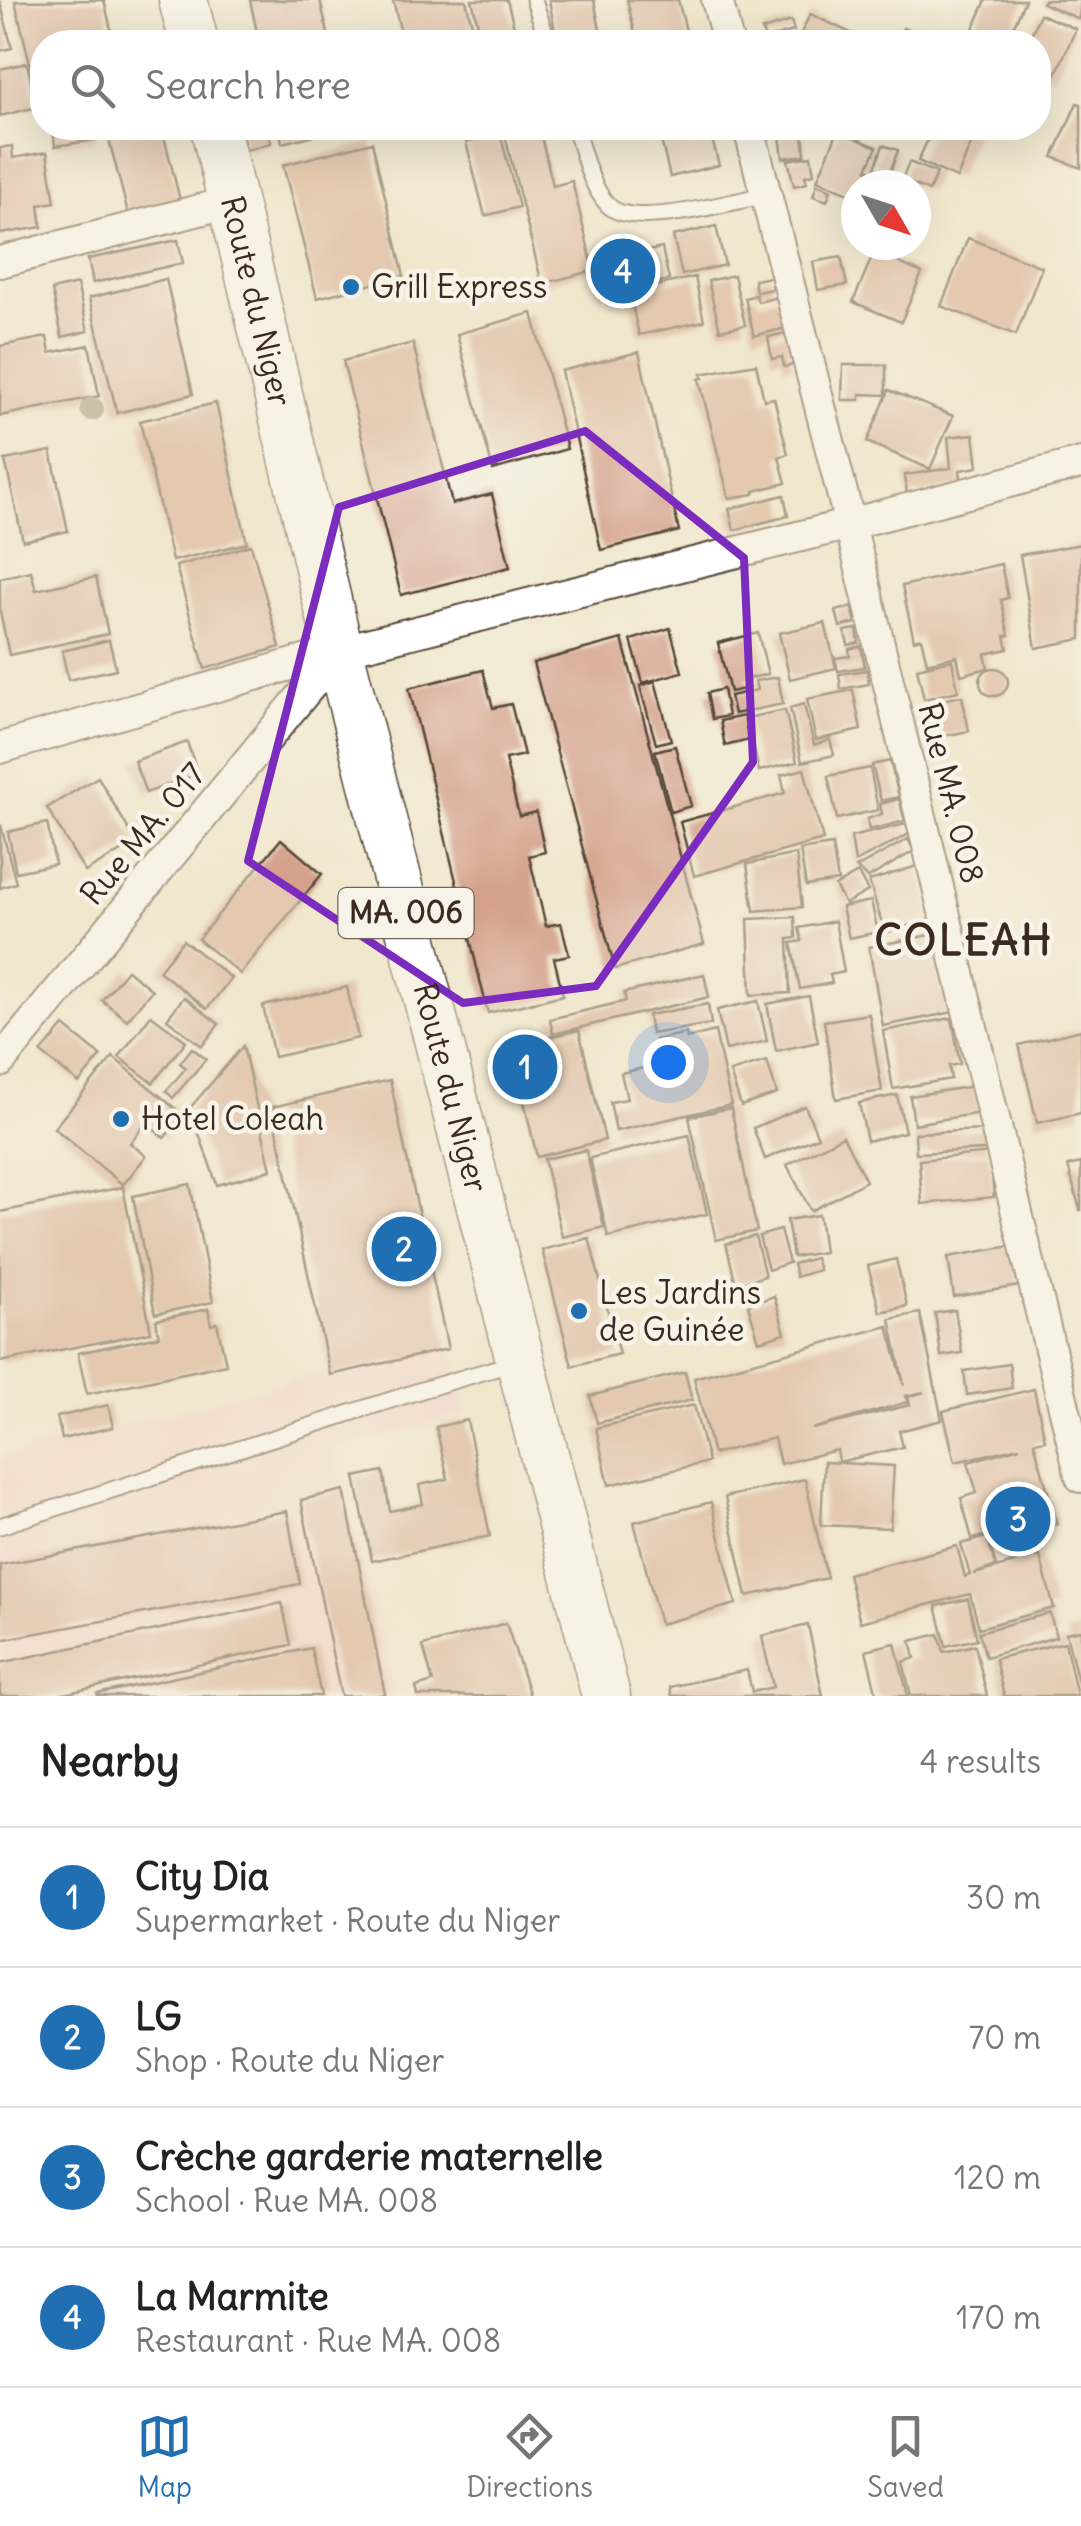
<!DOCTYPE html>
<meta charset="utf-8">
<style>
:root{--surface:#fff;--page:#f6f6f6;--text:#222;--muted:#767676;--line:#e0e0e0;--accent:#1f6fb2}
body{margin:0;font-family:Delius,sans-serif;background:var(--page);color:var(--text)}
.compass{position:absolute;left:841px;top:170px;width:90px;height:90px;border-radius:50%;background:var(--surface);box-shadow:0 10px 40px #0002;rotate:129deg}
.you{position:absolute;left:668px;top:1062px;width:35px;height:35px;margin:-25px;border:8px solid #fff;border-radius:50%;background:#1a73e8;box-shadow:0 0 0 15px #1a73e833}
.badge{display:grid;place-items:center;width:65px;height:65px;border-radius:50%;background:var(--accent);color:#fff;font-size:32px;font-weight:700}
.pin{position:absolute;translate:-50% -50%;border:5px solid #fff;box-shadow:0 2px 10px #0006}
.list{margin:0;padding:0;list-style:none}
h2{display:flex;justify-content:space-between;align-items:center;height:130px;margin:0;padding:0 40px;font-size:42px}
h2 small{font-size:32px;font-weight:400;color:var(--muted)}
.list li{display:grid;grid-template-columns:65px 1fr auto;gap:30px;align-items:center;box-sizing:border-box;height:140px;padding:0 40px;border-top:2px solid var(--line)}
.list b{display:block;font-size:38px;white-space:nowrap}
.list p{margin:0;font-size:32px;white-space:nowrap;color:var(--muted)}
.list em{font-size:32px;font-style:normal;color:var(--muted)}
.icon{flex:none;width:55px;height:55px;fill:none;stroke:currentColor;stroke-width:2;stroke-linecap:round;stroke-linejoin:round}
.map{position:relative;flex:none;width:1081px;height:1696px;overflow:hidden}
.search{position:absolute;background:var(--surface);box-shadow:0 10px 40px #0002;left:30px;right:30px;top:30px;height:110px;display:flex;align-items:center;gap:25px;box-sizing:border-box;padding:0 35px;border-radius:40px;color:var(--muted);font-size:38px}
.sheet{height:690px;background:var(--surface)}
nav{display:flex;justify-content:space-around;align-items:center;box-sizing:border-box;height:140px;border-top:2px solid var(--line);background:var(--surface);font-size:28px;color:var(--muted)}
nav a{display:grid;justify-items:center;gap:5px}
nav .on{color:var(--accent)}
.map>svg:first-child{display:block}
</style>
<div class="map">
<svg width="1081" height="1696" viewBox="0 0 1081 1696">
<rect width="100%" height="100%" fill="#f7f3e8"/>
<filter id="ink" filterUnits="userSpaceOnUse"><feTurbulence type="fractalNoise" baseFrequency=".01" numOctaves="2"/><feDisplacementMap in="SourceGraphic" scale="20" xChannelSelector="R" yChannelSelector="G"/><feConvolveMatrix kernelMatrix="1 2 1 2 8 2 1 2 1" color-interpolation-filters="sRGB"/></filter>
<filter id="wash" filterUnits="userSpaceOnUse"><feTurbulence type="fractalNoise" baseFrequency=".0048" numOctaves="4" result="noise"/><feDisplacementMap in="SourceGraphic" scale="40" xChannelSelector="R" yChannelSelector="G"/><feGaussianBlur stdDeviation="2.25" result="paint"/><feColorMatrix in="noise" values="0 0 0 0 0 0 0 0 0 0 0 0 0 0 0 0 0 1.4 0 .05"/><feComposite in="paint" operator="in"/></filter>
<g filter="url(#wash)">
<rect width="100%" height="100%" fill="#f0e7cd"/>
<path fill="#f7d0cd" d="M448 1339 468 1414 334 1448 394 1696H0V1458Z"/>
<g id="blocks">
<g fill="#d4a28c" fill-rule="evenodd">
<path d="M104 0 114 42H42L41 110 15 1Z"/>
<path d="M250 0H320L330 42H259Z"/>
<path d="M393 0H466L476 42H403Z"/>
<path d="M472 0H507L518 42H482Z"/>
<path d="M549 0H594L601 35 557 42Z"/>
<path d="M627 0H678L689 42H637Z"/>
<path d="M986 0H1025L1007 42 968 41Z"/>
<path d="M1044 0H1081L1079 19 1042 3Z"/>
<path d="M0 1 12 48 0 51Z"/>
<path d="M810 14 862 38 860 42H797Z"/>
<path d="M1040 14 1076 29 1054 78 1038 72V42H1028Z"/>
<path d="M791 21 794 31 765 39 762 30Z"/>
<path d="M903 28 938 42H897Z"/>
<path d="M27 63 37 107 0 116V69Z"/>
<path d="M1077 103 1081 104V168L1053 157Z"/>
<path d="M53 128H94L96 140 55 146Z"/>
<path d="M106 128H162L182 208 130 221Z"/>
<path d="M240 128H267L271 143 246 150Z"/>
<path d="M279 128H340V129L282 143Z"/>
<path d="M503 128H539L553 186 572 181 592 263 662 248 669 280 600 294 595 270 542 284Z"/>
<path d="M658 128H709L719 165 670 177Z"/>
<path d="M933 128 977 130 957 178 918 161Z"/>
<path d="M838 131 877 147 867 169 876 173 871 185H856V196L817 180Z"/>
<path d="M500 133 519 207 485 216 466 142Z"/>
<path d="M803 133 805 155 783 158 780 136Z"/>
<path d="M372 142 404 276 317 298 283 165Z"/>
<path d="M883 145 898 150 890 173 875 168Z"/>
<path d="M12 146 13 158 47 152 55 202 39 205 42 227 0 234V148Z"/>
<path d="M811 156 814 174 805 176 807 183 794 186 788 160Z"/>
<path d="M909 162 937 173 929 191 902 180Z"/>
<path d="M817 184 831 190 827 201 813 196Z"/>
<path d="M716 226 725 265 682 275 673 236Z"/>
<path d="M968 238 1042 267 1016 335 941 306Z"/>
<path d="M178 240 183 263 93 283 88 259Z"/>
<path d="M874 252 922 273 901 322 853 302Z"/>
<path d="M841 257 847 285 818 290 813 262Z"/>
<path d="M734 275 745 325 720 330 708 281Z"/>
<path d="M695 277 704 321 639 335 629 292Z"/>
<path d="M771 277 773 289 756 292 754 280Z"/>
<path d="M166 279 193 394 117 413 89 298Z"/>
<path d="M77 284 88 331 62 337 52 290Z"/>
<path d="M756 295 758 302 778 297 786 328 754 336 745 298Z"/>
<path d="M532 313 567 449 493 470 457 334Z"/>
<path d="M786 333 793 365 784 367 782 357 772 359 768 337Z"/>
<path d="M47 337 50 353 89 345 99 396 0 416V346Z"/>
<path d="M413 343 452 504 492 494 510 567 401 595 343 361Z"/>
<path d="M639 352 679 531 601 550 561 371Z"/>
<path d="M756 364 764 400 774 398 788 454 779 457 786 483 754 491V494L729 498 699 379 703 378 701 374Z"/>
<path d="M843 365H886V395L860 394V400H842Z"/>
<path d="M889 390 953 416 930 469 867 442Z"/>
<path d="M216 403 247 543 172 561 140 421Z"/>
<path d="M974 434 978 467 960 470 962 487 907 495 905 475 951 468 948 437Z"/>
<path d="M51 451 68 531 23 541 5 460Z"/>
<path d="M784 495 788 516 734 530 729 509Z"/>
<path d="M1081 544V639L1036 648 1020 555Z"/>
<path d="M251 545 280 647 205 669 176 566Z"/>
<path d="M1001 564 1008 598 1001 600 1009 635 1005 636 1008 649 985 654 988 668 961 675 957 656 927 663 921 638 914 640 902 586Z"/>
<path d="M31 571 36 590 96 577 108 634 9 655 0 611V578Z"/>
<path d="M852 607 856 623 840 627 836 611Z"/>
<path d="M825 623 836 668 790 679 779 633Z"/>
<path d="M670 628 682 672 643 683 631 640Z"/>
<path d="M857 629 859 643 848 645 845 631Z"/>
<path d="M758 633 768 674 747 679 749 688 730 692 718 643Z"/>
<path d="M622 639 704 944 615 969 533 663Z"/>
<path d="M109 640 116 669 68 680 62 651Z"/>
<path d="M861 646 865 667 838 671 835 658 850 656 849 649Z"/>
<path d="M952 660 958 691 924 699 917 668Z"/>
<circle cx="994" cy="682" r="14"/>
<path d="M483 670 493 708 511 704 524 755 505 759 519 816 536 812 545 852 529 856 546 926 561 923 569 955 554 958 563 995 488 1013 409 688Z"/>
<path d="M867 670 869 684 841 689 839 674Z"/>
<path d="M778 677 783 704 734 714 730 696 757 690 755 681Z"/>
<path d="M655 681 671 740 656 744 640 686Z"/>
<path d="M723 689 728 716 712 719 707 693Z"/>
<path d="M853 690 861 730 816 740 807 699Z"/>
<path d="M962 696 969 731 938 737 931 702Z"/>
<path d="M804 704 814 745 830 740 834 755 802 762 790 708Z"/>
<path d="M785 710 797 762 759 771 747 718Z"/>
<path d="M744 716 749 740 725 746 720 721Z"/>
<path d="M187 742 198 774 146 793 134 761Z"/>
<path d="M675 746 691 806 671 812 655 751Z"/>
<path d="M890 761 899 797 881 801 872 765Z"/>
<path d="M870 768 878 810 837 819 828 776Z"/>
<path d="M804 769 823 840 694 876 680 822 785 793 781 775Z"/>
<path d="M98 777 136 842 85 872 47 808Z"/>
<path d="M899 799 905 821 869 830 867 819 882 814 880 804Z"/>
<path d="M47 823 55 864 16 872 8 832Z"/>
<path d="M906 824 909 834 855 862 851 837Z"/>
<path d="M1 826 16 883 0 888V827Z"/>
<path d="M281 839 322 874 240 974 198 939Z"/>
<path d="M908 839 914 851 868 878 856 868Z"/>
<path d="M832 845 838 881 806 886 800 850Z"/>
<path d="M796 854 802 907 754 911 747 864Z"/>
<path d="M917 866 933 918 885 933 869 881Z"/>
<path d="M858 873 868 891 845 904 835 886Z"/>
<path d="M871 901 878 932 849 938 842 907Z"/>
<path d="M795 917 796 938 788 939 790 993 751 995 748 919Z"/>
<path d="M835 921 844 972 830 975 832 983 800 989 791 943 802 941 799 928Z"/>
<path d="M940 933 954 1012 883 1026 869 947Z"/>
<path d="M183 940 231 978 207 1009 159 971Z"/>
<path d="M127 970 152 990 127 1020 102 1000Z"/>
<path d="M704 974 709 997 553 1034 550 1019 626 1001 624 993Z"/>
<path d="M347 987 358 1038 274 1057 263 1006Z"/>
<path d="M809 996 818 1042 776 1051 767 1004Z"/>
<path d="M184 997 219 1024 202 1046 167 1019Z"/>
<path d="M758 1001 767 1041 726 1050 717 1010Z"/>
<path d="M708 1004 711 1024 651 1034 648 1015Z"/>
<path d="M869 1014 882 1091 836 1099 824 1021Z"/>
<path d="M151 1015 186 1041 153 1083 119 1057Z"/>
<path d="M952 1018 960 1064 949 1066 951 1079 893 1089 883 1031Z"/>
<path d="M64 1026 101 1056 79 1083 41 1053Z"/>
<path d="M579 1030 605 1140 537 1157 511 1046Z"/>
<path d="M1081 1030V1113L1037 1123 1019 1045Z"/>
<path d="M715 1031 731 1105 616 1131 610 1102 627 1099 621 1073 661 1064 655 1040 686 1033 687 1038Z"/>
<path d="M243 1046 271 1170 217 1185 190 1108Z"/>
<path d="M192 1048 206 1059 173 1098 166 1091 186 1068 180 1063Z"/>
<path d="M113 1057 183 1115 164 1138 146 1123 130 1143 146 1156 123 1185 54 1128Z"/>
<path d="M767 1061 777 1094 741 1106 730 1072Z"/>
<path d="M390 1080 448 1349 330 1375 272 1107Z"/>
<path d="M975 1086 980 1113 914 1124 910 1096Z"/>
<path d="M897 1095 905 1132 867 1141 859 1103Z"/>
<path d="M805 1106 818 1137 765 1159 753 1128Z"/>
<path d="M731 1108 757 1231 716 1240 689 1117Z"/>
<path d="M985 1130 986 1150 916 1153 915 1133Z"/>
<path d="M689 1135 707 1214 608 1237 590 1158Z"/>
<path d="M843 1136 866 1181 811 1211 787 1165Z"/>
<path d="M586 1150 604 1227 562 1237 544 1159Z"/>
<path d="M990 1153 994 1197 922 1204 919 1160Z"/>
<path d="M1081 1163V1210H1080L1068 1166Z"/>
<path d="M190 1184 213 1302 155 1314 133 1196Z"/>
<path d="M123 1187 151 1332 0 1362V1212Z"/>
<path d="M819 1215 824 1252 793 1257 787 1220Z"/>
<path d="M780 1230 789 1263 768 1270 759 1236Z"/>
<path d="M755 1236 765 1276 736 1284 726 1244Z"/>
<path d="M589 1238 619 1354 572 1366 542 1250Z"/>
<path d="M1012 1246 1019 1286 954 1297 948 1257Z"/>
<path d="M815 1258 819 1270 796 1277 793 1264Z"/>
<path d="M896 1259 907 1306 880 1312 868 1266Z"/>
<path d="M774 1296 785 1333 759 1341 748 1305Z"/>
<path d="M208 1309 211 1325 217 1323 226 1364 87 1394 78 1353 159 1336 156 1320Z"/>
<path d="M955 1310 962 1353 941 1356 935 1313Z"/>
<path d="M920 1313 942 1420 899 1431 903 1447 839 1462 837 1450 780 1464 774 1438 713 1454 694 1378 888 1326 904 1385 890 1319ZM924 1392 908 1397 910 1405 812 1429 908 1402 906 1396Z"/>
<path d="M1009 1364 1012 1388 967 1395 964 1371Z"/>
<path d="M685 1372 692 1400 597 1423 590 1396Z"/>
<path d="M1034 1389 1045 1440 1034 1442 1057 1524 991 1543 988 1535 972 1539 961 1498 977 1493 968 1462 1020 1447 955 1462 943 1411Z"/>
<path d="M108 1405 113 1427 62 1439 57 1417Z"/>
<path d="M694 1405 708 1462 609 1485 596 1428Z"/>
<path d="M467 1420 490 1536 372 1561 355 1477 383 1471 390 1511 423 1504 419 1485 448 1479 436 1427Z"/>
<path d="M824 1462 894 1466 890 1528 821 1525Z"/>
<path d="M805 1479 827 1578 747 1596 725 1497Z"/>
<path d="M344 1490 385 1694 375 1696H341L301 1500Z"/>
<path d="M711 1502 736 1604 660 1624 634 1522Z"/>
<path d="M287 1511 300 1584 0 1640V1565Z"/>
<path d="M987 1537 996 1566 974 1574 1040 1556 1054 1608 979 1628 970 1594 860 1622 848 1574 957 1546 965 1577 970 1575 961 1544Z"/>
<path d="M968 1599 977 1639 946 1646 936 1606Z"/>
<path d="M282 1603 291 1645 54 1696H0V1663Z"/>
<path d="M1050 1613 1056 1637 986 1657 979 1632Z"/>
<path d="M506 1623 530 1696H418L416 1687 433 1682 423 1646Z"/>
<path d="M808 1625 823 1696H672L670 1687 747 1670 752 1692 773 1687 762 1636Z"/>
<path d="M1081 1630V1690H1080L1066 1633Z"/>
<path d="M939 1634 944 1652 975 1645 987 1696H911L903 1662 915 1658 911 1641Z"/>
<path d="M1065 1642 1077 1696H1004L995 1659Z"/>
<path d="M895 1643 908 1696H877L866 1650Z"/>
<path d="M311 1648 321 1696H98L97 1694Z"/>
</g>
</g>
</g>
<g filter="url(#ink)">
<use href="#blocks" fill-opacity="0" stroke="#564638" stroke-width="2.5"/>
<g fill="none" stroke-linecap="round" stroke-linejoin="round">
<g stroke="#564638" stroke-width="19">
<g id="lane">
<path d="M534 0 548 42"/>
<path d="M575 128C584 154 589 184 608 205 631 231 732 201 766 195"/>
<path d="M0 1526 425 1389 517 1362"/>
</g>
</g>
<g stroke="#564638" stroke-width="34">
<g id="street">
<path d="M717 0 728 42"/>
<path d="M749 128 850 524 1081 1477"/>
<path d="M0 262 234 201"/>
<path d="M0 748 339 651 850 524 1081 463"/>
<path d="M0 1062 339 651"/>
</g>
</g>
<g stroke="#564638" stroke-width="51">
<g id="primary">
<path d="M183 0 194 42"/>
<path id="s1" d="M215 128 339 651 606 1696"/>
</g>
</g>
<use href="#lane" stroke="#fff" stroke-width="15"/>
<use href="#street" stroke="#fff" stroke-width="30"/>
<use href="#primary" stroke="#fff" stroke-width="48"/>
</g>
<circle fill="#9b987a" cx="92" cy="409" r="12"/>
</g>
<path d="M0 0H1081V1696H0ZM585 431 744 558 753 762 596 986 463 1003 248 861 339 507Z" fill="#f0e7cd" fill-opacity=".55" fill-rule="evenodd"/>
<path fill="none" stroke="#7b2cbf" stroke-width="8" stroke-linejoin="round" d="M585 431 744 558 753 762 596 986 463 1003 248 861 339 507Z"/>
<g fill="#1f6fb2" stroke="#f7f3e8" stroke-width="4">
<circle cx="351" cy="287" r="10"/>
<circle cx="121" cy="1119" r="10"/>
<circle cx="579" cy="1311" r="10"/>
</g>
<g text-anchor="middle" stroke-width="9" stroke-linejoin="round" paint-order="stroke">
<rect fill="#f7f3e8" stroke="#73665b" stroke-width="2.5" x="338.5" y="888" width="135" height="50" rx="8"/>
<g font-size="30" font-weight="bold" fill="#3b2a1e">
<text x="406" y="923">MA. 006</text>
</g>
<g font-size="32" fill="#3b2a1e" stroke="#f7f3e8" text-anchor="start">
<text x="371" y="298">Grill Express</text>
<text x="141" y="1130">Hotel Coleah</text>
<text x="599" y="1304">Les Jardins<tspan x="599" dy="37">de Guinée</tspan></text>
</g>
<g font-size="32" fill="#3b2a1e" stroke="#f7f3e8">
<text dy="11" stroke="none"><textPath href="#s1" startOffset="178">Route du Niger</textPath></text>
<text transform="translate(951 793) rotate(76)" y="11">Rue MA. 008</text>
<text transform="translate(143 834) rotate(-50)" y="11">Rue MA. 017</text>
<text dy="11" stroke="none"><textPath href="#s1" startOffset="988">Route du Niger</textPath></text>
</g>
<g font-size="42" font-weight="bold" letter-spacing="2.5" fill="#3b2a1e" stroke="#f7f3e8">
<text x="964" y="955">COLEAH</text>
</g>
</g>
</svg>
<svg class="compass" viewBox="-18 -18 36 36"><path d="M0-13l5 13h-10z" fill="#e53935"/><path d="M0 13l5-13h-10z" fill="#767676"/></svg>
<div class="you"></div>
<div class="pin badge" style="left:525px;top:1067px">1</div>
<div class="pin badge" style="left:404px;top:1249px">2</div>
<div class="pin badge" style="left:1018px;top:1519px">3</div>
<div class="pin badge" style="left:623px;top:271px">4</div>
<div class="search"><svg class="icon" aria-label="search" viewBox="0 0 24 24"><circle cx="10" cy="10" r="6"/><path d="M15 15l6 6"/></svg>Search here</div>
</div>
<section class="sheet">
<h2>Nearby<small>4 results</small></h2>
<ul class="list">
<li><span class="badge">1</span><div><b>City Dia</b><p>Supermarket · Route du Niger</p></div><em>30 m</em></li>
<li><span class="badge">2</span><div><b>LG</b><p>Shop · Route du Niger</p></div><em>70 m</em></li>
<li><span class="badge">3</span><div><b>Crèche garderie maternelle</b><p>School · Rue MA. 008</p></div><em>120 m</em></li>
<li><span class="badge">4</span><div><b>La Marmite</b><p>Restaurant · Rue MA. 008</p></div><em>170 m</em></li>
</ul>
</section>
<nav>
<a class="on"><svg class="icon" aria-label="map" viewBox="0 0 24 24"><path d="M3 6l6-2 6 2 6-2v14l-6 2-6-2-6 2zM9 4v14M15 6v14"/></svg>Map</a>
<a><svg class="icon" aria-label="directions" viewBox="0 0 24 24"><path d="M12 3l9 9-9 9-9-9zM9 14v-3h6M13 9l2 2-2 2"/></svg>Directions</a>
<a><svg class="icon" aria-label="saved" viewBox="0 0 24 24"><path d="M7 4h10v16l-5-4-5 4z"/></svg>Saved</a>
</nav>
